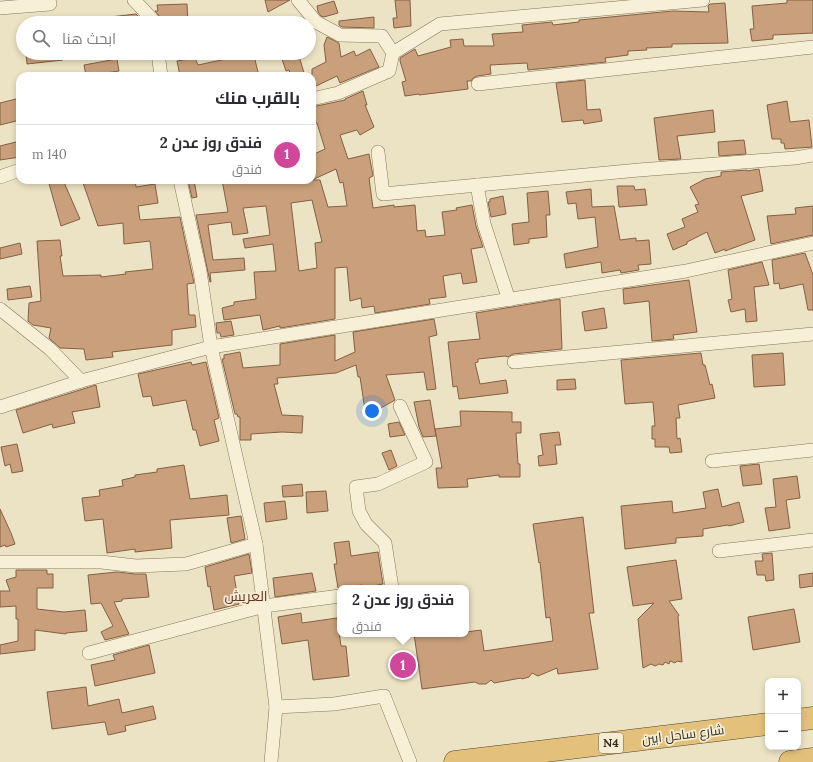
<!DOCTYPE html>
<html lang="ar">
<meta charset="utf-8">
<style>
:root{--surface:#fff;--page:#f2f2f3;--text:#2b2b33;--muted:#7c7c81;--line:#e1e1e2;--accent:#db2777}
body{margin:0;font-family:Lora,Cairo,serif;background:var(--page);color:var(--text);direction:rtl}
.controls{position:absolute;right:12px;bottom:12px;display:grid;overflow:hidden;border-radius:8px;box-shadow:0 2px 6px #0003}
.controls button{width:36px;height:36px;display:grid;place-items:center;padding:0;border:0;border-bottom:1px solid var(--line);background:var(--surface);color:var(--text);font:20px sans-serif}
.you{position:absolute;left:372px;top:411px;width:14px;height:14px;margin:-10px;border:3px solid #fff;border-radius:50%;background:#1a73e8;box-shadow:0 0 0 6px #1a73e833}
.badge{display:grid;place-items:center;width:26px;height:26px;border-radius:50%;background:var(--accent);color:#fff;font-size:13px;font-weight:700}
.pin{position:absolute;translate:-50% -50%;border:2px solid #fff;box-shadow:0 1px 4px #0006}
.popup{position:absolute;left:337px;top:585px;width:132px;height:52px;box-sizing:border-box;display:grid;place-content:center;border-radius:8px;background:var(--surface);filter:drop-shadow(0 1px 3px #0005);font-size:13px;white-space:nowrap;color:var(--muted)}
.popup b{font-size:15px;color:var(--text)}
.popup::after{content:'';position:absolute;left:50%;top:100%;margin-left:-8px;border:8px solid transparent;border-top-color:var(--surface)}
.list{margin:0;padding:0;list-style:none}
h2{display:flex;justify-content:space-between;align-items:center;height:52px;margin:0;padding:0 16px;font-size:17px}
h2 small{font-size:13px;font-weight:400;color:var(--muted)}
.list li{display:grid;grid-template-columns:26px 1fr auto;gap:12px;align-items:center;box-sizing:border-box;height:60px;padding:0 16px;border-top:1px solid var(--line)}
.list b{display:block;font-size:15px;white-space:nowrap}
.list p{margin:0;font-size:13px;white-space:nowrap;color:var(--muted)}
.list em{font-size:13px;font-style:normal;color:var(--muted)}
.icon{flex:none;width:22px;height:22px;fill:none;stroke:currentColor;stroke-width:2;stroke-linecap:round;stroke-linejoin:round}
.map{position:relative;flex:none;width:813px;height:762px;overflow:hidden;direction:ltr}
.search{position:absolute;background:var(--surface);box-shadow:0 2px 6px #0003;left:16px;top:16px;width:300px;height:44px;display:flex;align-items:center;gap:10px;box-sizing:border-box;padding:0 14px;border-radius:22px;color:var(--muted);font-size:15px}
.panel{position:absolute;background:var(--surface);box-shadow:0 2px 6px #0003;left:16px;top:72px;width:300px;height:112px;border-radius:12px;direction:rtl}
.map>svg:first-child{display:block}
</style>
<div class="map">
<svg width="813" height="762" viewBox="0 0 813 762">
<rect width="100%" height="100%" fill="#ece3c4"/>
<g fill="#c9a07b" stroke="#846042" fill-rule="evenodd">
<path d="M265 0H290L268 12Z"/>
<path d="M395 0H410L411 26 394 28 393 18H397Z"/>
<path d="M787 0H813V33L773 35V39L752 41 750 29H754L752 6 787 3Z"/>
<path d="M334 1 338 13 324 17 321 16 318 12 317 6Z"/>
<path d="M725 3 728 43 672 44V47L646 48 647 50 628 51V55L605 58 606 62 528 70 527 63 490 65 491 74 477 76 473 78 471 81H467L468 89 419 95V94L405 96 402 82 406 81 400 61V58L415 49 418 56 451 47 450 40 463 39 464 46H494L492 34 523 32 522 25 552 22 553 25 579 22V20L673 11 709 12 708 6 710 4Z"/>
<path d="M187 4 188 23H161L160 17 155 11H158L157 5Z"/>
<path d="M136 14 145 23H110V17Z"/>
<path d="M374 17V28L342 27 339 25V21Z"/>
<path d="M327 37 339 43 341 57 354 51 356 56 370 49 379 67 340 83 337 76 312 88V69L326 62 324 45Z"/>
<path d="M26 53H63V60L27 64Z"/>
<path d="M280 53H298L305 76H291L289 70 286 71Z"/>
<path d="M240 56 241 59 254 56 259 76H180L177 61 195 58 198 65Z"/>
<path d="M117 59 119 71 86 76 84 65Z"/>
<path d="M585 80 587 110 600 109 602 121 584 124 583 120 562 122 556 83Z"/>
<path d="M363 91 367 105H365L374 127 360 135 357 130 340 135 348 159 369 154 373 176 369 178 373 208 394 205V207L415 205 417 231 425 230 426 237 445 235 442 212 457 210 456 208 472 205 476 226 483 247 471 249 477 282 463 284 461 273 443 276 446 297 429 299 430 304 375 313 374 306 362 308 361 298 350 301 347 267 335 268V319L280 328V326L263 330 260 315 224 320 222 308 234 305V302L256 299 254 272 276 271 273 244 245 248 243 239 270 235 266 206 243 208 248 233 233 235 231 222 208 225 213 260 244 258 245 270 210 273 211 282H210L196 215 228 212 222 180H312V155L325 149 317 123H312V107L345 100V99ZM336 169 340 183 343 182 347 206 328 207 320 180H312ZM312 200 322 242 315 243 317 268 299 271 291 203Z"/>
<path d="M16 99V100L20 99V120L0 125V103Z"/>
<path d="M787 101 790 122 809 120 812 147 785 149 784 143H781V139H772L767 105Z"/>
<path d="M713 110 715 132 677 136 681 159 659 160 654 118Z"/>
<path d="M744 140 746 154 719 156 718 142Z"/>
<path d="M20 141V157L0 160V146Z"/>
<path d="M759 169 763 191 741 196 755 240 725 251V249L715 253 707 232 687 242V244L673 250 667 234 685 227 682 219 698 212 695 205 699 204 690 187 705 179 721 176V172L747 170V171Z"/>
<path d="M48 180H63L80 219 61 226Z"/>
<path d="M82 180H135L136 187 155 184 158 203 138 206 140 220 180 217 194 283 187 284 189 315H195L196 327 172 330V345L112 352 113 357 86 360 84 349 60 348 49 338 51 328 33 325 28 321 29 303 41 301 37 241 60 240 62 256H60L63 276 101 275V277L126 274 125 272 153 269 150 241 124 244 123 223 98 226Z"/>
<path d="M188 180H194L197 197 192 198Z"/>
<path d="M617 186H634L635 190 645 189 647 205 619 207Z"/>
<path d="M591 189 592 207 614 206 620 240 636 238V241L649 240 651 264 638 265 639 270 621 273 620 270 602 273 601 262 566 268 564 254 598 247 595 217 578 219 576 203 568 204 566 192Z"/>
<path d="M548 191 550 215H546L547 237 529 239V243L514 245 512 224 529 222 527 193Z"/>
<path d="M503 196 506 214 491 217 488 202H490V199Z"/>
<path d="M813 206V235L771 244 767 216 796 214 795 208Z"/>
<path d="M20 243 22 254 0 259V248Z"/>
<path d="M805 253 813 275V310H808L803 284 780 289 779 283 774 284 772 260Z"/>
<path d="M762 262 769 285 754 287 757 321 746 322 745 309 731 312 728 300 732 299 728 270Z"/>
<path d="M689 280 697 332 673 335 674 339 652 341 649 301 624 304 623 289Z"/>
<path d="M30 286 32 297 8 300 7 289Z"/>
<path d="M560 299 562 349 513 354 508 357 505 356 478 359V362L475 363 480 384 506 380 508 393 459 399 457 386 453 387 448 342 480 339 476 313Z"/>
<path d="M604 308 607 328 585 331 582 312Z"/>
<path d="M434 319 437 335 429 337 436 389 427 390 424 372 386 375 395 400 379 409 365 410 360 377H358L356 365 336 373 277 378 278 384H274L282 415 303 416 302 433 282 432 251 434V440H240V417H238L237 414H235L222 359H224V355L240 352 243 368 280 365V344L335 335V361L355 352 353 332Z"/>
<path d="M231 321 234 335 221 337 220 333H217L216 323Z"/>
<path d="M701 353 703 365H705L710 385 712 384 715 398 678 405 680 418H676L677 439 680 438 682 452 670 453 669 447H655V439H652V426H655L653 402 625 404 621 360Z"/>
<path d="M783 353 785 385 754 387 752 355Z"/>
<path d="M191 362 192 365 206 362 219 418 214 420 219 441 200 446 196 430H193L186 400 153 406 151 396 143 397 138 374Z"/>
<path d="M575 379 576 389 557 390V380Z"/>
<path d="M96 385 100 407 72 412 75 423 53 428 52 424 23 433 16 410Z"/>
<path d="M430 400 436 436 423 437 419 427 414 402Z"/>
<path d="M460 411 512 412V422H521V433H516L518 464H520V477H499V475L467 479 468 487 438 488 436 468H442L435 429 461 426Z"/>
<path d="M399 422 405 435 390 437 388 424Z"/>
<path d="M559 432 561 445H555L557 464 539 466 538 456 543 455 540 434Z"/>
<path d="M17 444 23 471 12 473 10 464 5 466 1 447Z"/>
<path d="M391 450 397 466 389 470 382 453Z"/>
<path d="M759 464 762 484 743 486 740 466Z"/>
<path d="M184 465 190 499 227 495 229 515 170 520 172 548 135 552V549L107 553 103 519 85 521 82 498 100 496 99 490 123 486 122 480 135 477V475L157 472V469Z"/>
<path d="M797 476 800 498 786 500 790 528 769 531 765 508 776 507 773 479Z"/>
<path d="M302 484 303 496 283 497 282 486Z"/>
<path d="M718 489 722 507 739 502 744 522 729 526 728 525 703 529V536L676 538V543L625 549 621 506 672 501 673 513 706 508 703 492Z"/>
<path d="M326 491 328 511 307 513 306 492Z"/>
<path d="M285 501 287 519 266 522 264 503Z"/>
<path d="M0 509 11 533 15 544 6 547 5 545 0 547Z"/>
<path d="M241 516 245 539 231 543 227 518Z"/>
<path d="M583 517 594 613H589L598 669 558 674 557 668 538 676 532 673 529 677 522 679 521 678 494 683 491 680 486 684H479L475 682 422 689 414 634H437L438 636 466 634V632L481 630 484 651 553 641 550 617 546 618 540 562 539 563 533 524Z"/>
<path d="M349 541 351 556 378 552 383 584 362 588V585L338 588 334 564H337L334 543Z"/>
<path d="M772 553 774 580 766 581 765 575H757L755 561H763L762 554Z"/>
<path d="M249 554 252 573 234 576 239 604 214 610 210 586 208 587 205 567Z"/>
<path d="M676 560 682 599 669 601 679 615 678 617 682 662 677 661 675 663 670 661 669 664 665 662 663 665 659 664 655 666 651 664 643 668 638 619 654 603 633 606 627 567Z"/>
<path d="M16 570H47V574H53V588H37V609L64 612 85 610 87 631 66 633V634L35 630V650L0 654V645L18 641V619H16V606L0 607V591H10L6 580 16 577Z"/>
<path d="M117 572 135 574H146L149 597 122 599V601L114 602 129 634 105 640 101 632 113 626 101 603 91 604 88 575Z"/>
<path d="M312 573 316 591 275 597 273 578Z"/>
<path d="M813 573V586L800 588 799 575Z"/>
<path d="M794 609 800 642 753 650 748 617Z"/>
<path d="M301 613 302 623 337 618 341 646H346L349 676 313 680 308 640 282 644 278 617Z"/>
<path d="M149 645 155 673 95 686 91 665 115 660 113 655Z"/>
<path d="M86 687 88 706 119 699 122 713 153 706 156 719 125 726 126 731 108 735 105 722 52 729 47 692Z"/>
</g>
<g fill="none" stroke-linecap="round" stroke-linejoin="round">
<g stroke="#86755b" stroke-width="14">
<g id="minor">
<path d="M134 0 152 19 153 23"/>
<path d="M298 0 316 22 340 35 382 36 393 53"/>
<path d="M0 8 50 4 49 0"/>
<path d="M158 53 161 76"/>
<path d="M478 84 813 47"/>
<path d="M312 99 338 93 389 71 393 53 440 24 703 0"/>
<path d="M378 152 383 194 639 170 795 158 813 155"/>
<path d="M0 177 20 170"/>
<path d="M180 180 200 271 211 347 256 544 276 707"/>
<path d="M477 185 484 224 509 300"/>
<path d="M0 309 50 349 81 381 211 347 686 271 813 243"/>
<path d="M514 362 813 334"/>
<path d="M0 407 81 381"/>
<path d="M712 461 813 450"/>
<path d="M719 551 813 540"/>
<path d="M0 562H101L136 566 186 564 256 544"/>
<path d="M392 588 385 543 366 524 359 511 356 487 378 484 426 462 400 406"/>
<path d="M89 653 264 606 340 596"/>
<path d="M271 762 276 707 334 704 384 696 410 762"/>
</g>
</g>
<g stroke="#54432f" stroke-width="23">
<g id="trunk">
<path d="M798 720 813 718"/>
<path d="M455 762 768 724"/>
<path d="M790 762 813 759"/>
</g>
</g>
<use href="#minor" stroke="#f7f0d7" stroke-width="13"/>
<use href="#trunk" stroke="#e3c17a" stroke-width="22"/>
</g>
<g text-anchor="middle" stroke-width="3.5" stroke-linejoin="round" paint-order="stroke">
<rect fill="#f4edd3" stroke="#706655" stroke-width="1" x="599" y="733" width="24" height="20" rx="3"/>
<g font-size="12" font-weight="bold" fill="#372c1f">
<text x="611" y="747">N4</text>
</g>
<g font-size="13" fill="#372c1f" stroke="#f4edd3">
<text transform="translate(683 734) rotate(-7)" y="5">شارع ساحل ابين</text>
</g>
<g font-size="14" fill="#613220" stroke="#f4edd3">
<text x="246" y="601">العريش</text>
</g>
</g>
</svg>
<div class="controls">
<button>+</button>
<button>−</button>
</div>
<div class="you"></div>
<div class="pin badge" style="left:403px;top:665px;background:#d1479c">1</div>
<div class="popup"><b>فندق روز عدن 2</b>فندق</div>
<div class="search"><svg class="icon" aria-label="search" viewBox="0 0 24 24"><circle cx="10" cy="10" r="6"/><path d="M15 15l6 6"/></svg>ابحث هنا</div>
<section class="panel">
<h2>بالقرب منك<small></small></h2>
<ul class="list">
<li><span class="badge" style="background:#d1479c">1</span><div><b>فندق روز عدن 2</b><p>فندق</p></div><em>140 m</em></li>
</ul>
</section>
</div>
